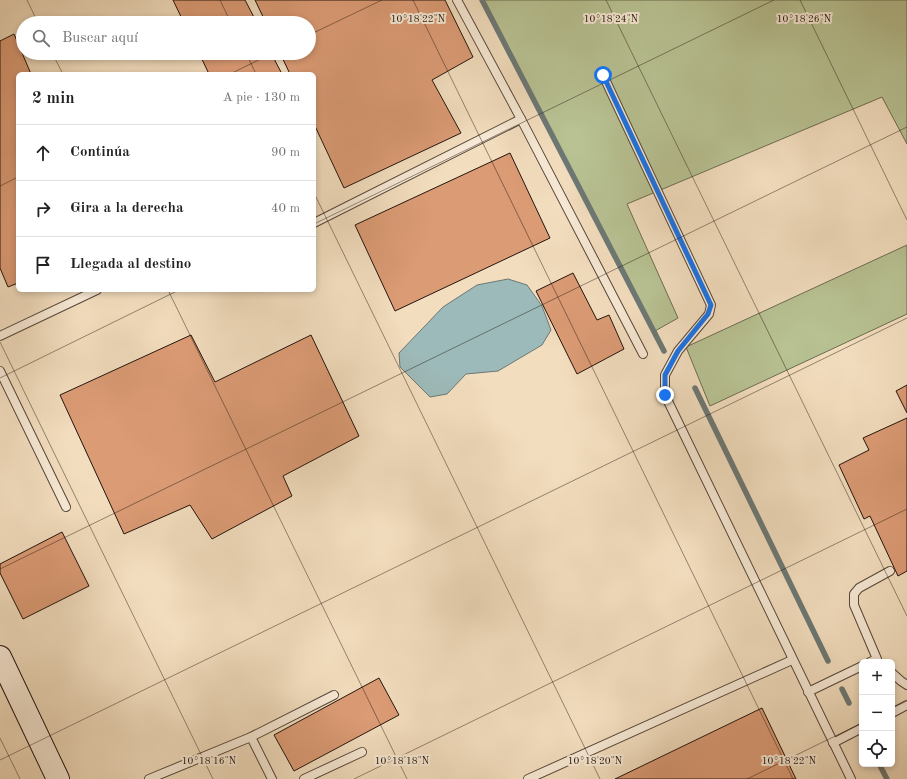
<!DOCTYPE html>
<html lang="es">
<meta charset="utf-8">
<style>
:root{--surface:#fff;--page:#f2f2f2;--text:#222;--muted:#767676;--line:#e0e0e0}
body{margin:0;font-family:"Old Standard TT",serif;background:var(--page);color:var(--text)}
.controls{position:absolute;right:12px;bottom:12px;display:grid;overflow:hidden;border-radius:6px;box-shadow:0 2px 6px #0003}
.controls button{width:36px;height:36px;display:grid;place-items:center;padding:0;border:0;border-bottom:1px solid var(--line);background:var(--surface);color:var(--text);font:20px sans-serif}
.stop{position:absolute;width:12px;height:12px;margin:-9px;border:3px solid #1a73e8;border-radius:50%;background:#fff}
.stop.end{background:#1a73e8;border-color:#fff;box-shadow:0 1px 4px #0008}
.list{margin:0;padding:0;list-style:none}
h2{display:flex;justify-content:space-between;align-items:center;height:52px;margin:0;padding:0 16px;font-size:17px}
h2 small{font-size:13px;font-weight:400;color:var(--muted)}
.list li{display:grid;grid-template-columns:26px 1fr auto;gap:12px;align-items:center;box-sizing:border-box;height:56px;padding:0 16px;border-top:1px solid var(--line)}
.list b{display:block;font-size:15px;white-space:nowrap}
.list em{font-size:13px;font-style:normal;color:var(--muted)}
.icon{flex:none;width:22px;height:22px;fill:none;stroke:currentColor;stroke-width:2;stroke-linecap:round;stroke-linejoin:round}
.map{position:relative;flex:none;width:907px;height:779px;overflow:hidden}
.search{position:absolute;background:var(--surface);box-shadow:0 2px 6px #0003;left:16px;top:16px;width:300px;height:44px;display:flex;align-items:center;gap:10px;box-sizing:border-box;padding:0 14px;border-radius:22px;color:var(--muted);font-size:15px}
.panel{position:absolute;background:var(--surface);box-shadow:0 2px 6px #0003;left:16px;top:72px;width:300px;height:220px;border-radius:6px}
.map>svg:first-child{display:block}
</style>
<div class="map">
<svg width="907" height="779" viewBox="0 0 907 779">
<rect width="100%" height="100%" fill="#f2ddbe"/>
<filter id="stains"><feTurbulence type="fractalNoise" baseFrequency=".005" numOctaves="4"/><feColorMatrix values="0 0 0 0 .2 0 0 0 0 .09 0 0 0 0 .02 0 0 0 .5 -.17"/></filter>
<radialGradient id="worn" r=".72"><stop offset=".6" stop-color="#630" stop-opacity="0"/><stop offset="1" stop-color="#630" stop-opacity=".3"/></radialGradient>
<g fill="#b8c293" stroke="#6d6b50">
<path d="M481 0H907V144L882 97 627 204 678 318 655 331Z"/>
<path d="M907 245V314L710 406 686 347Z"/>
</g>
<path fill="#9dbaba" stroke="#6c7874" d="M508 279 527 285 542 306 551 330 542 345 498 371 466 374 447 394 430 397 400 367 399 353 443 307 477 285Z"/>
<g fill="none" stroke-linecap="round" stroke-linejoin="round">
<g stroke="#6c7874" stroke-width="5.5">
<path d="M482 0 664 351"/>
<path d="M695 388 828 661"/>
<path d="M842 689 849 703"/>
<path d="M879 764 887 779"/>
</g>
</g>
<g fill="#db9b75" stroke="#22140c">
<path d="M173 0H245L257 23H184Z"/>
<path d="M255 0H445L473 57 432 80 461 133 344 188 314 124V74H290L280 53H309V23H266Z"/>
<path d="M14 34 31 74H18V283L8 287 0 268V41Z"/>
<path d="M199 53H271L282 74H209Z"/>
<path d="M510 153 550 238 395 311 355 225Z"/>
<path d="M573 273 597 320 609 315 624 349 577 374 536 291Z"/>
<path d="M191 335 215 382 311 335 359 436 283 476 292 496 212 539 190 505 124 534 60 395Z"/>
<path d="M907 385V413L896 391Z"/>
<path d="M907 418V571L898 576 870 516 864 519 839 465 869 450 863 438Z"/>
<path d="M62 532 89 586 23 619 0 573V564Z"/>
<path d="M379 678 399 715 294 771 274 735Z"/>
<path d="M762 708 796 779H615Z"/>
</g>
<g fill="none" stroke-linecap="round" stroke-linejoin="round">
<g stroke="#564638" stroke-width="10">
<g id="lane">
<path d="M457 0 521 119 643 354"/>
<path d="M603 75 711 305 709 314 678 351 665 375V395L851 779"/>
<path d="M314 223 521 119"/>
<path d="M0 336 97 290"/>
<path d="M0 371 66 507"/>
<path d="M870 662 877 659 854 605V594L859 588 890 571"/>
<path d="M892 673 901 681 907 685"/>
<path d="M808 692 862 666"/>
<path d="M892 713 907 705"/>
<path d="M251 737 272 779"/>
<path d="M833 743 862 728"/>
<path d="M149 779 251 737 334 695"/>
<path d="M304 779 362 752"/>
<path d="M528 779 792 660"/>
</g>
</g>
<g stroke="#22140c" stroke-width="24">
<path id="secondary" d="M0 657 58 779"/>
</g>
<use href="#lane" stroke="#f7e9d5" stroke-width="8"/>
<use href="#secondary" stroke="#f7e9d5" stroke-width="22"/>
</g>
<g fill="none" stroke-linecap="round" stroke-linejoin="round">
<path stroke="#1a73e8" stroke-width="5" d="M603 75 711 305 708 314 678 351 665 375V395"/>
</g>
<path fill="none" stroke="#22140c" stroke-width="1" stroke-opacity="0.45" d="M27 0 38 23M220 0 231 23M413 0 793 779M606 0 907 616M800 0 907 220M309 35 382 0M52 53 63 74M246 53 256 74M230 74 273 53M0 186 18 177M314 193 600 779M314 224 774 0M168 290 407 779M0 342 213 779M0 378 179 290M0 569 907 127M892 708 907 701M0 738 20 779M0 760 907 318M354 779 907 509M747 779 862 723"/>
<g font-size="10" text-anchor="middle" fill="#22140c" stroke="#f7e9d5" stroke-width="4" stroke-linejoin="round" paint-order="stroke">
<text x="418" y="22">10°18'22"N</text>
<text x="611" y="22">10°18'24"N</text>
<text x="804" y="22">10°18'26"N</text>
<text x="209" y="764">10°18'16"N</text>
<text x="402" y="764">10°18'18"N</text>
<text x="595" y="764">10°18'20"N</text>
<text x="789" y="764">10°18'22"N</text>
</g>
<rect width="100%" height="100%" filter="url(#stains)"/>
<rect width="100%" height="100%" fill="url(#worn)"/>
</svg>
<div class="controls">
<button>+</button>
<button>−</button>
<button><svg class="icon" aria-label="locate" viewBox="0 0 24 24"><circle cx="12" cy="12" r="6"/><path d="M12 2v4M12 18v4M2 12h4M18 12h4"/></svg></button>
</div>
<div class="stop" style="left:603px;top:75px"></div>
<div class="stop end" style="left:665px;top:395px"></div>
<div class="search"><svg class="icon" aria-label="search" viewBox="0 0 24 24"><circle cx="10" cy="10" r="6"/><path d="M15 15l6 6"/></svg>Buscar aquí</div>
<section class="panel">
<h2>2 min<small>A pie · 130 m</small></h2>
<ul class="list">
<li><svg class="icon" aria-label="ahead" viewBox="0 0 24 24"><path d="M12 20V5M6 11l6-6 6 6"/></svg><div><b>Continúa</b></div><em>90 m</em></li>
<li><svg class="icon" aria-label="right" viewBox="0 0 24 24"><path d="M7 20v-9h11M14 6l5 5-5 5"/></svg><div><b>Gira a la derecha</b></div><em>40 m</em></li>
<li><svg class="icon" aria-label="arrive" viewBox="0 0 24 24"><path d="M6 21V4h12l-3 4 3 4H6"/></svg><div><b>Llegada al destino</b></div></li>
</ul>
</section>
</div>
